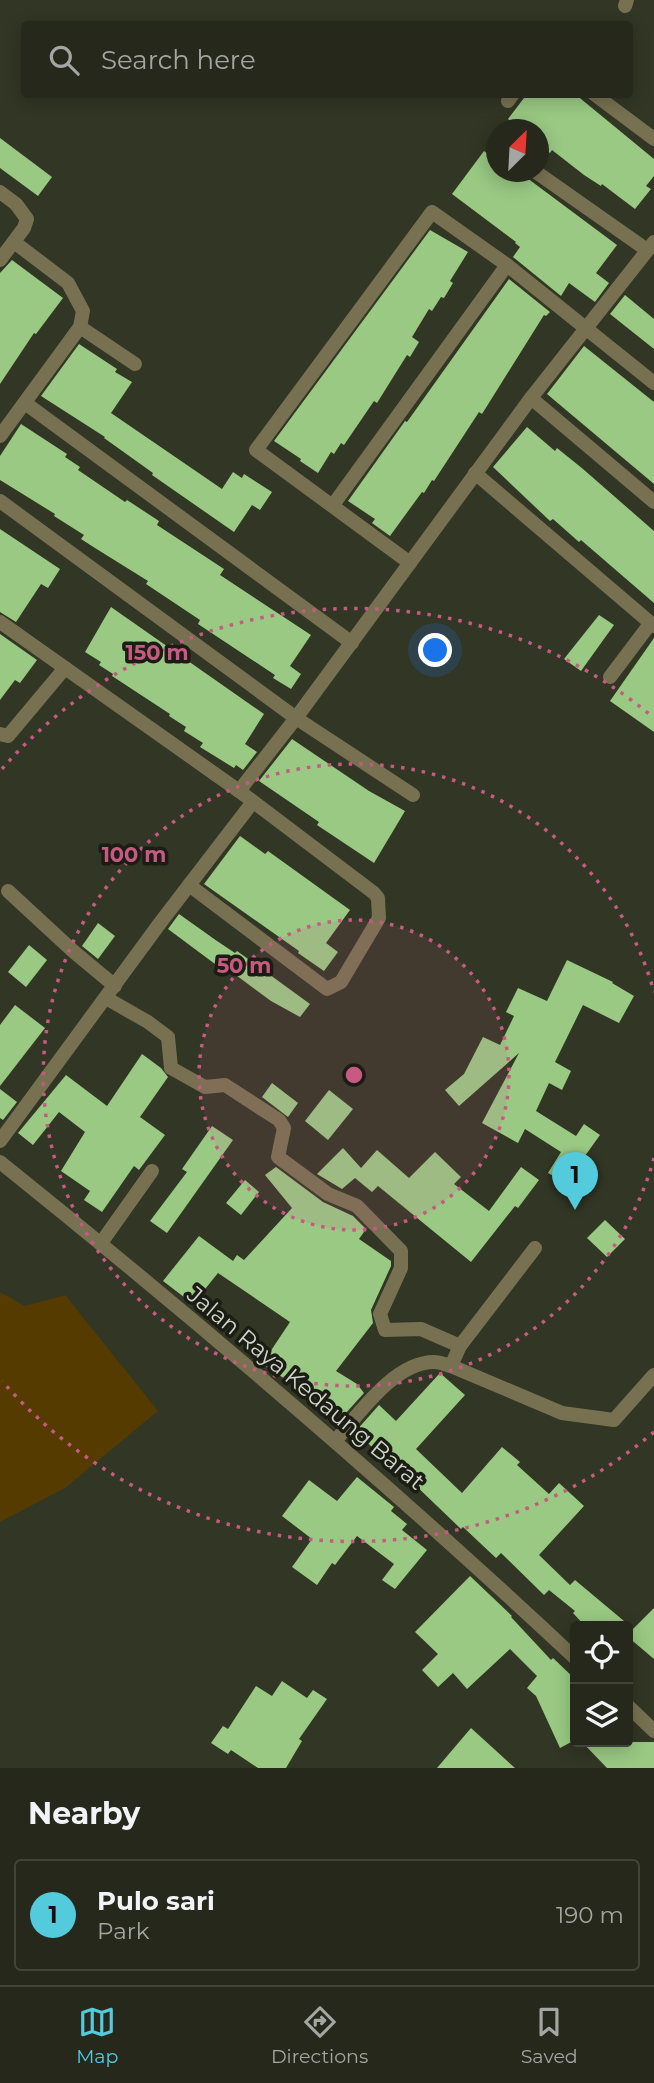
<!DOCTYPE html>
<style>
:root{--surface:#26281b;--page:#2e3024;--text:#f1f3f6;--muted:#a4a6a3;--line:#42443a;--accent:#54cadd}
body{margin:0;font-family:Montserrat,sans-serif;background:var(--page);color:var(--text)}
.controls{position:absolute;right:21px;bottom:21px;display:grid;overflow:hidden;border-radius:7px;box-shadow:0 4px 18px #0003}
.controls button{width:63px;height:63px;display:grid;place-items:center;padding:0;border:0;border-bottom:2px solid var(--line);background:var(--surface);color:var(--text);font:35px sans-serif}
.compass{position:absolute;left:486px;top:119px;width:63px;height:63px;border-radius:50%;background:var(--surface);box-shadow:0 4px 18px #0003;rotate:24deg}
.you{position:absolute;left:436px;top:651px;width:24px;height:24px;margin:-18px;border:5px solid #fff;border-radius:50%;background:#1a73e8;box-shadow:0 0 0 10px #1a73e833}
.badge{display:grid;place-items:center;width:46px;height:46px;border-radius:50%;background:var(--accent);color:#111;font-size:23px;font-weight:700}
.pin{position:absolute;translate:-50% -58px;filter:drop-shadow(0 2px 4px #0008)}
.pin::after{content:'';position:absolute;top:37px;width:24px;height:21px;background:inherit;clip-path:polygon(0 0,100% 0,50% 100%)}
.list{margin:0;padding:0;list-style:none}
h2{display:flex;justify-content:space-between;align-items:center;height:91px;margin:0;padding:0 28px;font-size:30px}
h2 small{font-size:23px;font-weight:400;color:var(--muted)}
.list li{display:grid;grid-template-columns:46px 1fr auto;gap:21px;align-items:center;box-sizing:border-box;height:112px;margin:0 14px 14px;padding:0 14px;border:2px solid var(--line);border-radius:7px}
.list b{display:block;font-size:26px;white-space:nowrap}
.list p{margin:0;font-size:23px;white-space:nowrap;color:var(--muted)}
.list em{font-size:23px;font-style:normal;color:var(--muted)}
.icon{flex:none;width:38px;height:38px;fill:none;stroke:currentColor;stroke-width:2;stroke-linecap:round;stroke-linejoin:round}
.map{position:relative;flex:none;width:654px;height:1768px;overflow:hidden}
.search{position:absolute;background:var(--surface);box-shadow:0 4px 18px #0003;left:21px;right:21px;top:21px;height:77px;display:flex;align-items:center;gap:18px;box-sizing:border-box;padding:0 24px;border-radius:7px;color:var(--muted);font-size:26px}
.sheet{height:217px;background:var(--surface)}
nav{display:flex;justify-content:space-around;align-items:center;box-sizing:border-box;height:98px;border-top:2px solid var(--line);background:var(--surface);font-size:19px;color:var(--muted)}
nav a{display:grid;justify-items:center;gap:4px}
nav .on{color:var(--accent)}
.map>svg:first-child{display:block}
</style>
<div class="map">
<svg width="654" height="1768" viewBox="0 0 654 1768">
<rect width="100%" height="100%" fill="#323624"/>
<path fill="#563b00" d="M0 1292 25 1306 65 1295 158 1411 65 1488 0 1522Z"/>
<g fill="#99c983">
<path d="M527 94H575L654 159V176L646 186 651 189 635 209 602 184 601 186 584 175 552 150 550 153 538 144V130H521L508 119Z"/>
<path d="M0 138 52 177 38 196 0 168Z"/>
<path d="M484 151 496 160V172H519L617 245 596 273 609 283 595 302 569 283 561 296 513 257 520 247 515 243 516 242 452 194Z"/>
<path d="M430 230 468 252 450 281 453 283 444 298 441 297 432 311 429 309 412 337 419 342 410 357 407 355 377 403 374 401 344 445 341 443 334 454 331 452 318 473 300 461 301 459 274 441Z"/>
<path d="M12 260 63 298 36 334 34 333 0 384V273Z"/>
<path d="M509 279 550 312 546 316 544 315 482 414 479 412 434 481 432 480 424 493 422 492 390 536 372 523 375 519 348 501 405 421 407 422Z"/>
<path d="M625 295 654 319V349L610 314Z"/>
<path d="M79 344 117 369 115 372 132 382 111 413 222 489 233 472 242 478 244 474 272 492 260 510 252 505 234 532 152 475 153 473 104 438 105 437 41 396Z"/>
<path d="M584 346 654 402V484L547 394Z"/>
<path d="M21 424 67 454 65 457 80 467 78 470 125 502 127 500 159 521 157 525 224 569 220 575 311 635 290 666 301 674 291 689 273 678 275 675 198 624 200 620 146 584 148 581 95 548 81 539 84 535 54 516 55 514 0 480V456Z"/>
<path d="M527 427 555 451 557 448 583 469 654 531V603L581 540 579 542 553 519 550 521 493 467Z"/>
<path d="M0 529 60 569 48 588 41 584 16 622 0 612Z"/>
<path d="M111 607 264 714 245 744 257 752 243 770 236 765 234 768 200 747 203 743 184 731 186 727 169 716 170 714 112 676 113 674 99 665 101 662 85 652Z"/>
<path d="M599 615 614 625 581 671 564 659Z"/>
<path d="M0 634 37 660 20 683 15 680 0 700Z"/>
<path d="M654 638V732L610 701Z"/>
<path d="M292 739 369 791 405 811 374 863 317 825 319 822 259 781Z"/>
<path d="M240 836 265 854 268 851 350 910 326 943 338 952 324 971 298 953 299 951 204 884Z"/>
<path d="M179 914 217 941 235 953 237 951 310 1004 300 1017 271 1001 221 964 219 967 168 929Z"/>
<path d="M98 923 115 936 98 959 82 946Z"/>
<path d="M29 945 47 960 26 987 8 972Z"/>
<path d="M567 960 613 982 612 983 634 996 619 1023 583 1005 555 1062 571 1071 562 1090 549 1083 536 1111 576 1136 584 1124 600 1135 577 1167 580 1169 570 1185 548 1173 561 1152 525 1129 518 1143 482 1123 519 1053 459 1106 445 1090 464 1074 483 1037 500 1045 514 1016 506 1012 518 988 547 1001Z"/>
<path d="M15 1005 45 1028 0 1086V1025Z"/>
<path d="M142 1054 161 1068 168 1077 140 1117 165 1135 139 1170 134 1166 102 1212 84 1200 90 1191 61 1171 85 1132 59 1112 33 1145 18 1133 66 1075 107 1106Z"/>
<path d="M272 1083 298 1103 288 1117 262 1097Z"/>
<path d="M0 1089 17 1102 3 1120 0 1118Z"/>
<path d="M329 1090 353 1109 328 1140 305 1121Z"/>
<path d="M212 1126 233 1140 167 1233 150 1221 187 1172 182 1169Z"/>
<path d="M343 1148 361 1168 377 1150 409 1178 435 1152 461 1177 454 1184 489 1211 521 1167 539 1180 518 1208 515 1206 471 1262 378 1186 372 1192 355 1178 342 1189 317 1174Z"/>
<path d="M276 1167 323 1202 353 1216 366 1229 359 1239 391 1261V1266L371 1310 373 1323 336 1371 357 1384 364 1393 345 1414 316 1396 311 1402 293 1390 296 1386 262 1364 290 1322 218 1273 193 1304 163 1281 199 1236 233 1261 237 1255 244 1260 292 1208 265 1175Z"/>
<path d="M245 1180 259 1192 241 1215 226 1203Z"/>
<path d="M605 1220 625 1239 607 1257 587 1238Z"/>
<path d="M440 1373 465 1395 416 1449 462 1493 502 1447 520 1462 517 1465 549 1494 559 1483 584 1506 539 1555 570 1585 575 1580 630 1626H585L573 1613 575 1611 549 1590 544 1595 501 1553 496 1558 463 1527 461 1529 411 1481 355 1432 379 1405 396 1421Z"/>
<path d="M357 1477 394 1507 391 1511 407 1524 402 1530 427 1550 395 1589 382 1580 394 1564 357 1536 335 1565 332 1563 317 1585 292 1567 312 1539 282 1516 309 1480 337 1501Z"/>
<path d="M470 1576 512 1616 511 1617 551 1660 553 1658 575 1679V1740L560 1748 536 1696 527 1688 537 1676 510 1649 467 1689 453 1673 438 1687 422 1670 438 1654 415 1632Z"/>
<path d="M654 1608V1659L628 1637V1634Z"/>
<path d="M282 1681 307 1698 313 1690 327 1699 299 1739 302 1741 286 1768H258L231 1750 228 1754 211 1743 223 1726 228 1729 256 1686 272 1696Z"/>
<path d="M471 1728 515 1768H437Z"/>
<path d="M582 1742H654V1768H607Z"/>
</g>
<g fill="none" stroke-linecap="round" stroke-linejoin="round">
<g stroke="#777151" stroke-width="14">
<path d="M625 6 627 0"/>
<path d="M594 94 654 139"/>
<path d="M508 101 513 94"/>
<path d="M536 172 647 250"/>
<path d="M0 192 16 204 27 219 24 228 0 260"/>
<path d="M80 327 135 364"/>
<path d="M531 398 654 502"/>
<path d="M25 403 352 643"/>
<path d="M0 436 80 327 83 311 68 283 14 242"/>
<path d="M475 473 654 626"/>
<path d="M0 501 296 718 413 795"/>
<path d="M333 505 507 265"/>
<path d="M410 563 256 450 432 212 507 265 654 383"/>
<path d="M0 622 239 791 374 893 378 898 379 918 341 982 327 989 189 885"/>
<path d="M610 677 650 624"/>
<path d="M0 734 8 736 65 668"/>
<path d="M239 791 296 718 531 398 654 242"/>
<path d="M8 891 73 951 115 986"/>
<path d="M106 998 148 1022 168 1037 171 1068 205 1087 225 1085 279 1120 284 1128 278 1157 328 1194 357 1206 401 1251V1268L380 1314 385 1330 421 1329 460 1346"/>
<path d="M0 1141 160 923 252 803"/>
<path d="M101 1243 152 1171"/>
<path d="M451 1366 460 1346 535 1248"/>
<path d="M335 1441C359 1414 395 1361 435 1362 440 1362 446 1365 451 1366L562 1413 614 1420 654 1375"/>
</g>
<g stroke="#777151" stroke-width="14">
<path d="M0 1162C198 1321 390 1485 575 1658"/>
<path d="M628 1706 654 1731"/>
</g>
</g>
<circle cx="354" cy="1075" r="155" fill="#c75a82" fill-opacity=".12"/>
<g fill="none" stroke="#c75a82" stroke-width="3.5" stroke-dasharray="3.5 7">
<circle cx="354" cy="1075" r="155"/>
<path d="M654 1158A311 311 0 1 1 654 992"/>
<path d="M654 1432A466 466 0 0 1 2 1381M2 769A466 466 0 0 1 654 718"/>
</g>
<g text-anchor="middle" stroke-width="7" stroke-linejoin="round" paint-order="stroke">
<g font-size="23" fill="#d1d4c9" stroke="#1b1d14">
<text transform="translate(306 1388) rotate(40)" y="8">Jalan Raya Kedaung Barat</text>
</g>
</g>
<circle cx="354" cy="1075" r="10" fill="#c75a82" stroke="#1b1d14" stroke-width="3.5"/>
<g font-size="21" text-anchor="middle" font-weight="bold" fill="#c75a82" stroke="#1b1d14" stroke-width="7" stroke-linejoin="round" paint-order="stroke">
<text x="157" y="660">150 m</text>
<text x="134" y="862">100 m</text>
<text x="244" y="973">50 m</text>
</g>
</svg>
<div class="controls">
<button><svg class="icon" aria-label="locate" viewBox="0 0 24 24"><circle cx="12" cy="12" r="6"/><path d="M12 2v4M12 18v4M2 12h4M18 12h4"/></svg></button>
<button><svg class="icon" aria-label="layers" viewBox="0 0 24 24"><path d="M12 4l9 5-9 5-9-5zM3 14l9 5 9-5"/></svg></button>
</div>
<svg class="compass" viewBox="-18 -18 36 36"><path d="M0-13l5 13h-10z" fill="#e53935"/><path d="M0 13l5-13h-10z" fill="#a4a6a3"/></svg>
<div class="you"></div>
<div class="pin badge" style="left:575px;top:1210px">1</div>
<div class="search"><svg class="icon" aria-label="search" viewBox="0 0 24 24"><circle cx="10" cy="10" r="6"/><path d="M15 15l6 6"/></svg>Search here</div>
</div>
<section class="sheet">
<h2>Nearby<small></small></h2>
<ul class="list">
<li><span class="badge">1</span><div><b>Pulo sari</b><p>Park</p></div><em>190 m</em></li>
</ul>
</section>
<nav>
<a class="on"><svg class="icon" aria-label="map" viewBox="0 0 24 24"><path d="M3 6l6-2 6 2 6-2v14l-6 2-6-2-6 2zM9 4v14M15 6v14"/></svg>Map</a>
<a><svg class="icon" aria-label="directions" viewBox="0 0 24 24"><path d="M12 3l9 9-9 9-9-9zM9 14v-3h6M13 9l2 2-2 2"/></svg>Directions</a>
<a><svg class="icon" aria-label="saved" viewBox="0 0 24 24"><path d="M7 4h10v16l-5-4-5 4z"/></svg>Saved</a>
</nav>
